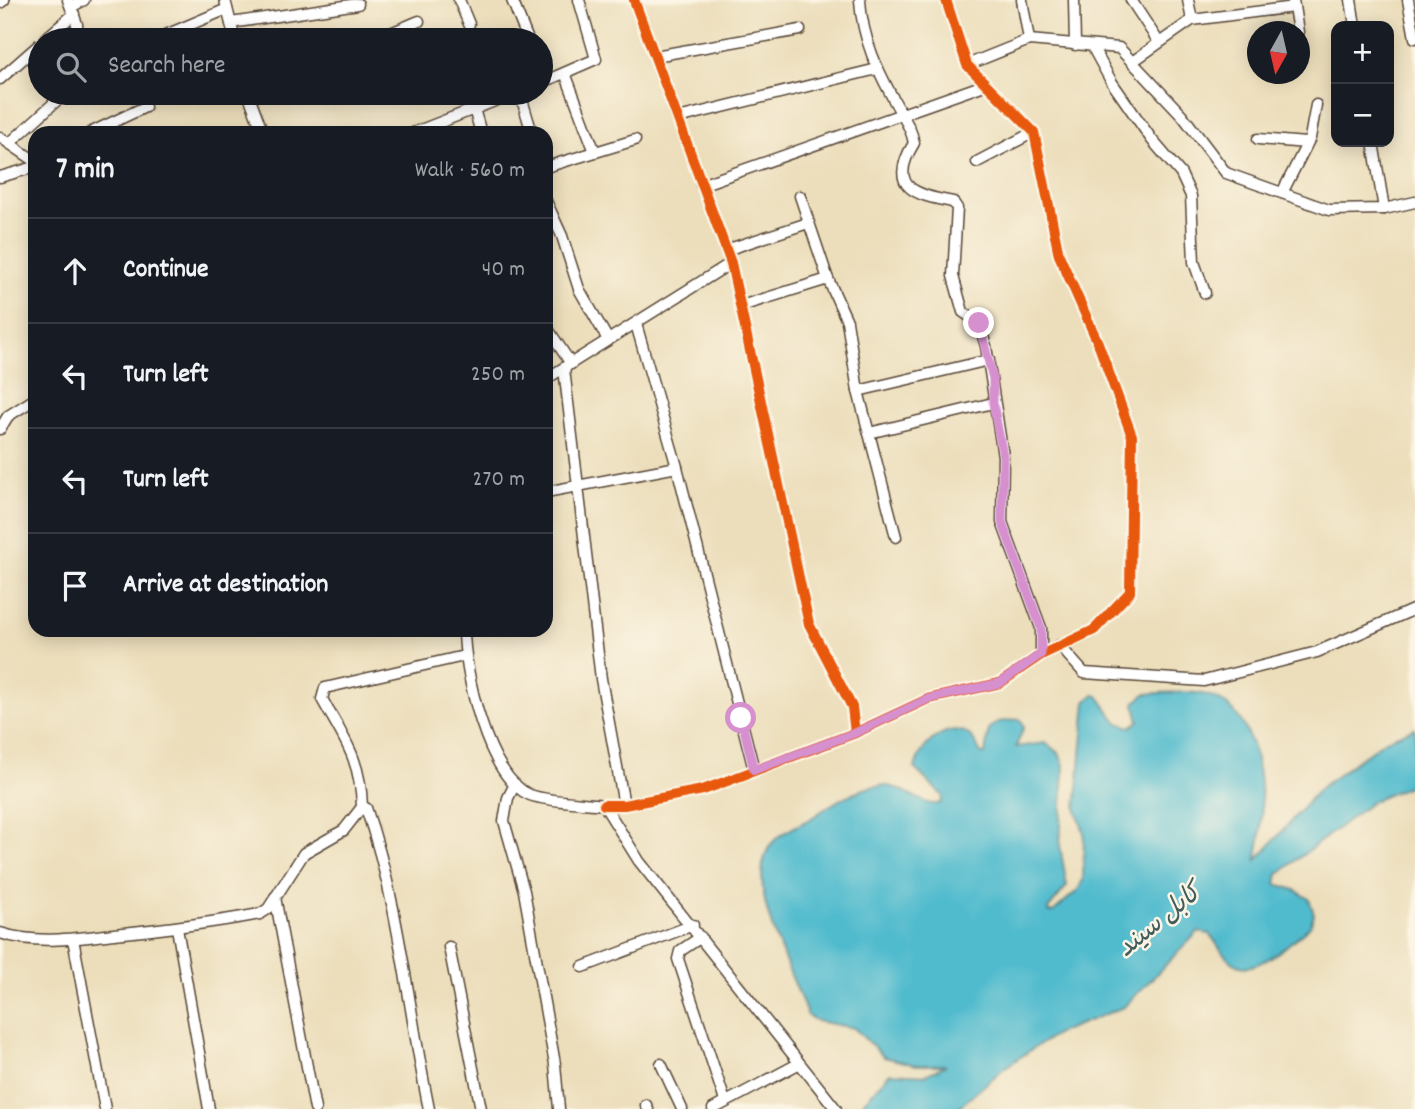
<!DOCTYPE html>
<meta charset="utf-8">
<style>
:root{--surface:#171b24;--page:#20242c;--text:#f1f3f6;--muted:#9ea1a6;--line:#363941}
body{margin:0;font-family:Dekko,"Playpen Sans Arabic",sans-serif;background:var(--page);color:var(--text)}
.controls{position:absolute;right:21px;top:21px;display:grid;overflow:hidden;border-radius:14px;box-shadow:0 4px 18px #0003}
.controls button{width:63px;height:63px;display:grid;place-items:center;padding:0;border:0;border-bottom:2px solid var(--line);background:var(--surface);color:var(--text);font:35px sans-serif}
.compass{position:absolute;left:1247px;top:21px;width:63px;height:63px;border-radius:50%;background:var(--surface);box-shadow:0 4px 18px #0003;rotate:188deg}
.stop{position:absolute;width:21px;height:21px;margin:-16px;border:5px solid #d690ce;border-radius:50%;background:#fff}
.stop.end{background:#d690ce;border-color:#fff;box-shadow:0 2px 7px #0008}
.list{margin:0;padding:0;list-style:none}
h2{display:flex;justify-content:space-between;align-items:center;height:91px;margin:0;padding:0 28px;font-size:30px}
h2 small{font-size:23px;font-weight:400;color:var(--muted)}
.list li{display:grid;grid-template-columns:46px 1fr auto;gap:21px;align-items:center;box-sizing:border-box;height:105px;padding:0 28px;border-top:2px solid var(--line)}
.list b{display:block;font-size:26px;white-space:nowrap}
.list em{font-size:23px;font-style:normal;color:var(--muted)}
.icon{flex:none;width:38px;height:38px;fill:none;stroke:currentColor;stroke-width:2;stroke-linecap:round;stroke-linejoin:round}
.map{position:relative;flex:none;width:1415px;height:1109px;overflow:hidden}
.search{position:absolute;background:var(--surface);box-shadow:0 4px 18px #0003;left:28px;top:28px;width:525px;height:77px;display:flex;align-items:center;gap:18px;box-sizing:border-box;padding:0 24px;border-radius:38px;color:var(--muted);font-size:26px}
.panel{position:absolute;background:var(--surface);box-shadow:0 4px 18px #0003;left:28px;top:126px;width:525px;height:511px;border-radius:21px}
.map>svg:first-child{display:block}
</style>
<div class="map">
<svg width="1415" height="1109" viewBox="0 0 1415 1109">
<rect width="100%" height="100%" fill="#fcf5e5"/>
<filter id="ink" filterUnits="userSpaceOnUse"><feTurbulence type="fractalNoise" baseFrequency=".0143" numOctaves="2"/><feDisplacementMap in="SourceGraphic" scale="14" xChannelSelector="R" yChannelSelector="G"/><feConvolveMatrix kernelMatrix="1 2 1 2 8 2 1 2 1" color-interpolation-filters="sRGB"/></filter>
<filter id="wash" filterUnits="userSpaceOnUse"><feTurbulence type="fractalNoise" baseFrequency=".00686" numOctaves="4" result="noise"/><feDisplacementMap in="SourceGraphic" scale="28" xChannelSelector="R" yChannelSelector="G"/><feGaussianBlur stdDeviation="1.57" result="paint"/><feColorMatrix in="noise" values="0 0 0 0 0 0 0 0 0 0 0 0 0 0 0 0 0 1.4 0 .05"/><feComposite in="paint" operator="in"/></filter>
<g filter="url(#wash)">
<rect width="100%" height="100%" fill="#ecdebb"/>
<path fill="#51bbce" stroke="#467276" stroke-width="2" d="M1145 694C1166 693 1195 689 1215 698 1265 719 1267 817 1256 861L1319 789 1384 741 1415 728V783L1373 801 1278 874 1276 884 1295 890 1309 899 1314 914 1310 926C1296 938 1260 972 1240 966 1227 962 1217 944 1210 934L1198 932 1124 1007 1063 1031 1037 1046 1004 1068 957 1109H857L890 1073 926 1075 946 1065H916L884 1057 854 1028 817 1021 807 1015C794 974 739 881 773 842 782 832 799 825 810 819 831 805 851 790 877 786 904 782 924 810 941 803L943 796 915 769C918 747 948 719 969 735 974 738 978 748 981 754H985L989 728 999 722 1020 719 1024 726 1016 747 1045 743 1059 753 1064 765 1060 846 1067 886 1048 909V912H1053L1078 890 1083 880 1084 833 1076 808 1086 702 1093 695 1098 696 1118 723 1131 727 1139 721 1134 703Z"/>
</g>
<g filter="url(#ink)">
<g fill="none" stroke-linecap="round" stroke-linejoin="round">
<g stroke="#564536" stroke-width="13">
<g id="minor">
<path d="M68 0 77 24 78 40"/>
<path d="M225 0 235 40"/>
<path d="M459 0 469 24"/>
<path d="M512 0 528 40"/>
<path d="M634 0 731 263 809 624 852 707 855 733"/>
<path d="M860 0C862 39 878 71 896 104 904 119 911 127 914 143 887 187 914 195 953 202L957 208 953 276 963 312 979 323 986 346 1003 456 1002 522 1041 628V655"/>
<path d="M1022 0 1029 40"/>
<path d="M1074 0 1075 45"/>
<path d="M1131 0 1158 41"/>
<path d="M1188 0 1192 20"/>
<path d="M1293 0 1298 32"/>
<path d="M1351 0 1355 26"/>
<path d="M1408 0 1415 38"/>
<path d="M0 3 4 0"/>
<path d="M71 7 84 0"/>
<path d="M231 23 358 4"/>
<path d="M44 40 74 14"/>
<path d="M154 40 227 9"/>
<path d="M374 40 419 21"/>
<path d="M1092 46 1111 81 1152 140 1181 174 1191 196 1194 262 1205 293"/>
<path d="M655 56 800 30"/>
<path d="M1132 62 1192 20 1294 7"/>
<path d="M967 65 1029 40 1119 48 1182 115 1226 173 1329 210 1384 209 1415 202"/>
<path d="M565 73 595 152"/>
<path d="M0 79 40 44"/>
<path d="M541 83 596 59 579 0"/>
<path d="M248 93 263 133"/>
<path d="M520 93 532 133"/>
<path d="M474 109 481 133"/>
<path d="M678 118 877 69"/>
<path d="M90 133 145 107"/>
<path d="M413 133 515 93"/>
<path d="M0 137 35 161"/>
<path d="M1258 139 1306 143"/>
<path d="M11 142 65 93"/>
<path d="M1373 142 1384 209"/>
<path d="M977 162 1034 132"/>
<path d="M546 167 635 140"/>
<path d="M0 177 35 167"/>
<path d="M701 185 987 84"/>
<path d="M1282 193 1310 138 1316 105"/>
<path d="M800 196 828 279 847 321 858 391 896 537"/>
<path d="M546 201 562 236 579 289 607 338"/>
<path d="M726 250 808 223"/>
<path d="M741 306 828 279"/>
<path d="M636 324 677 467 754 770"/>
<path d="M546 326 571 364"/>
<path d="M564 369 601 679 624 805"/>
<path d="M546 379 731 263"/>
<path d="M858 391 989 360"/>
<path d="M0 429 8 416 35 399"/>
<path d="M869 433 993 403"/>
<path d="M546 492 677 467"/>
<path d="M464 630C464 670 487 778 530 795 549 802 583 802 604 805L639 861 836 1109"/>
<path d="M1059 645 1084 673 1204 681 1317 652 1415 609"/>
<path d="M515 784 508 798 504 821 524 891 555 1064 559 1109"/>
<path d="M604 805H624L703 790 855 733 928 699 1000 683 1041 655 1094 630 1130 592 1132 436 1098 343 1059 255 1034 132 967 65 946 0"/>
<path d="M362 807C361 759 344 739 322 699L325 688 464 656"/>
<path d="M275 897 315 1109"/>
<path d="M177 928 209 1109"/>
<path d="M0 933C37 945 76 938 114 934 163 929 211 923 260 914L268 909 304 853 344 830 362 807 366 808C400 906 408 1009 429 1109"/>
<path d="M701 937 680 951 678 959 725 1101"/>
<path d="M73 939 105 1109"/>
<path d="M449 947 481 1109"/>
<path d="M583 967 693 925"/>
<path d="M661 1064 682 1109"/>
<path d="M646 1105 648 1109"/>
<path d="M713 1109 798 1064"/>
</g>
</g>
<use href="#minor" stroke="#fff" stroke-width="10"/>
<g stroke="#fcf5e5" stroke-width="15">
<g id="cycleway">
<path d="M634 0 731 263 809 624 852 707 855 733"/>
<path d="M604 805H624L703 790 855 733 928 699 1000 683 1041 655 1094 630 1130 592 1132 436 1098 343 1059 255 1034 132 967 65 946 0"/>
</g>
</g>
<use href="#cycleway" stroke="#e8590c" stroke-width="10"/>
</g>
</g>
<g fill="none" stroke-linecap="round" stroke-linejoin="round" filter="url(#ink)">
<path stroke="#d690ce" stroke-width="9" d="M741 718 754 770 855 733 928 699 1000 683 1041 654V628L1002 522 1003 456 993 403V379L979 323"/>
</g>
<g text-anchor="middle" stroke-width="5" stroke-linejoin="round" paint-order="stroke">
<g font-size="26" font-style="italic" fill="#435d5c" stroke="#fcf5e5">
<text transform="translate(1158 919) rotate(-39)" y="9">کابل سيند</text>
</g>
</g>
</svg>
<div class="controls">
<button>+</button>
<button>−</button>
</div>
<svg class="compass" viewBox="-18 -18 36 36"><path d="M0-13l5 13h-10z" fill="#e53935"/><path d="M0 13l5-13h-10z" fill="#9ea1a6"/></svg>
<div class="stop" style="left:741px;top:718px"></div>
<div class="stop end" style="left:979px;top:323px"></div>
<div class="search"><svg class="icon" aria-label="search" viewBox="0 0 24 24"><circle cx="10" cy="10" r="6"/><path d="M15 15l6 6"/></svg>Search here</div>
<section class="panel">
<h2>7 min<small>Walk · 560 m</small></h2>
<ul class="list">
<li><svg class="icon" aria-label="ahead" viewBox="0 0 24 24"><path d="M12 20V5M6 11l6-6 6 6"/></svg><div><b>Continue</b></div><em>40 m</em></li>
<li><svg class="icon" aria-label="left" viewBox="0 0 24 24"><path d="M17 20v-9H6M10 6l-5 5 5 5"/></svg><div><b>Turn left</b></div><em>250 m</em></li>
<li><svg class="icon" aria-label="left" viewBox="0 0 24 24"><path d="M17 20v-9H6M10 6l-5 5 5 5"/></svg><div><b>Turn left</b></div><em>270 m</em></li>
<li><svg class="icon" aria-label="arrive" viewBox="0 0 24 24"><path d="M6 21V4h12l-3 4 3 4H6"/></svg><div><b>Arrive at destination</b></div></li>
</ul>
</section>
</div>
